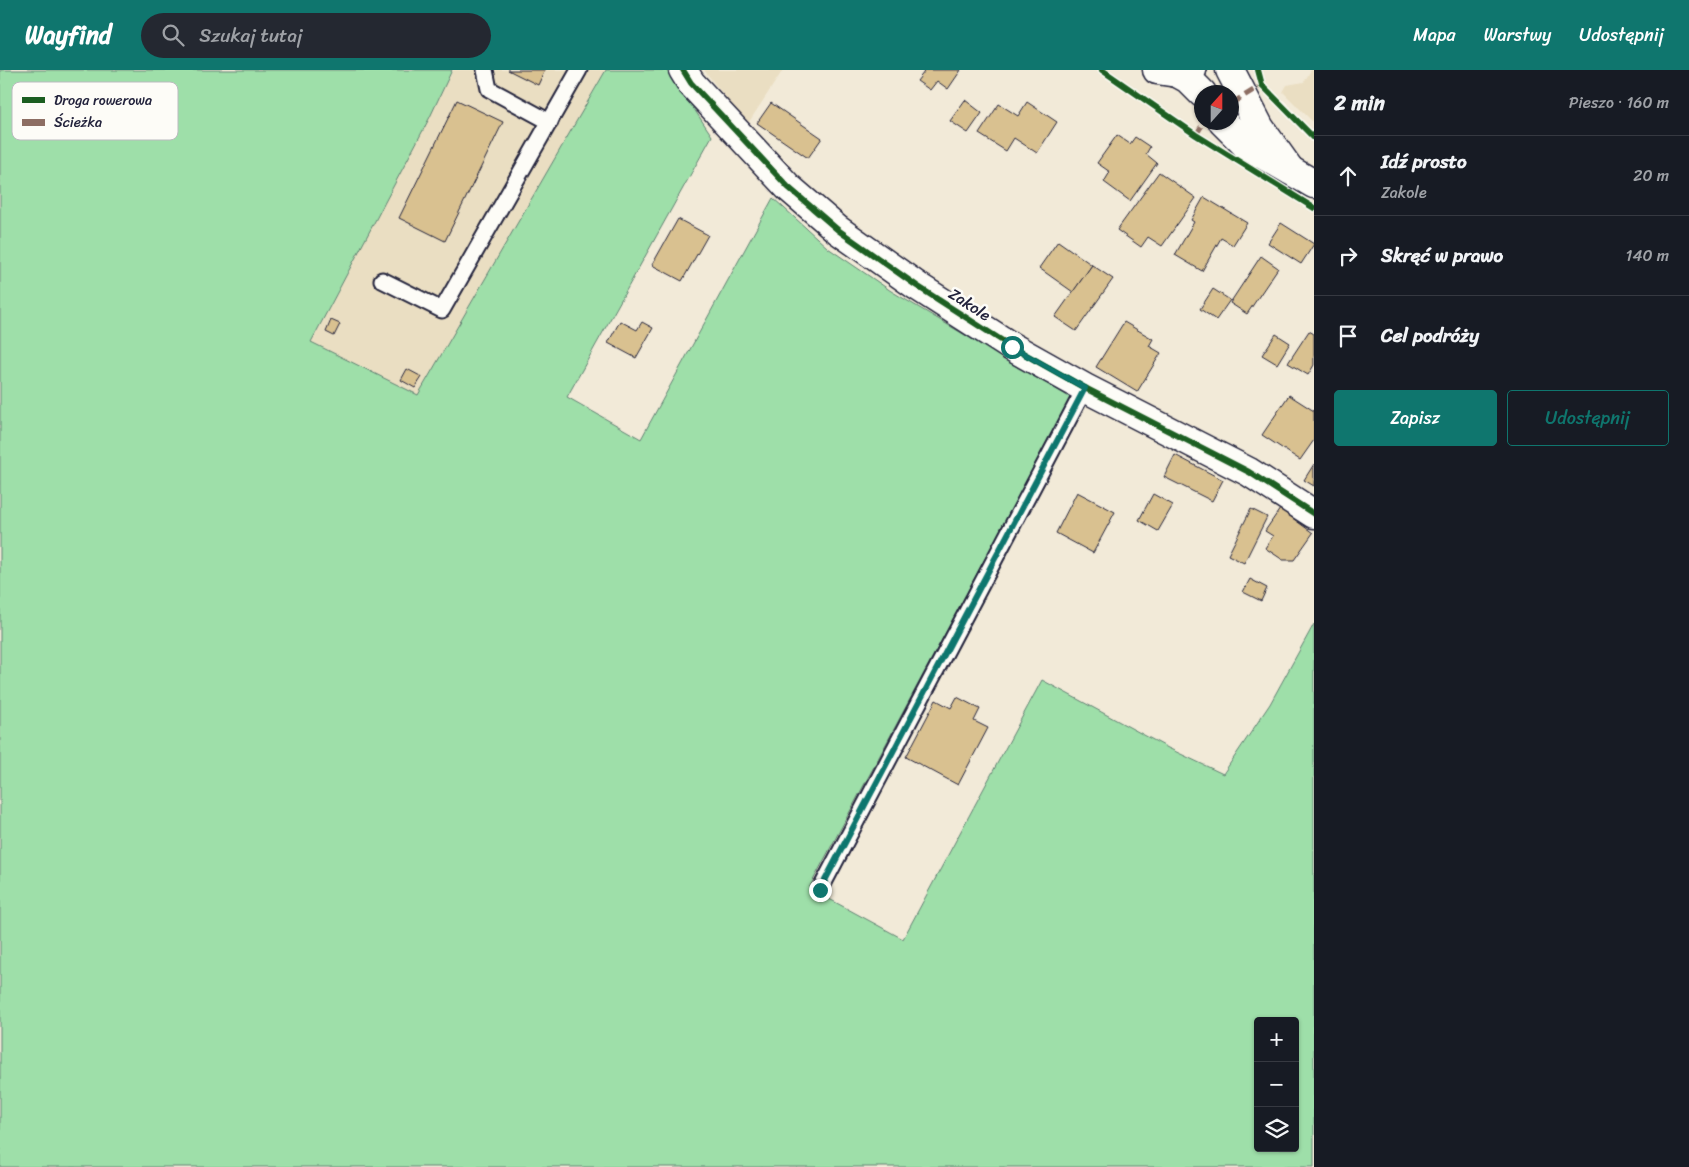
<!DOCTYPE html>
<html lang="pl">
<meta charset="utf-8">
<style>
:root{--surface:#171b24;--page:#242831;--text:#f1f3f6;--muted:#9ea1a6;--line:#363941;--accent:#0f766e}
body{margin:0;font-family:Sriracha,sans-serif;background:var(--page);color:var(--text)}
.controls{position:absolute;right:15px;bottom:15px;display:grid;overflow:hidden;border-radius:5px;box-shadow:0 1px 4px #0004}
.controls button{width:45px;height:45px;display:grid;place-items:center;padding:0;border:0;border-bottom:1px solid var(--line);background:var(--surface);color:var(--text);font:25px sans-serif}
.compass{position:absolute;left:1194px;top:15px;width:45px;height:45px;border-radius:50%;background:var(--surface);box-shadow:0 1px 4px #0004;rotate:21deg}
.stop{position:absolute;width:15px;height:15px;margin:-11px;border:4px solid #0f766e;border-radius:50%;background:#fff}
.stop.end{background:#0f766e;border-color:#fff;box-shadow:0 1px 5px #0008}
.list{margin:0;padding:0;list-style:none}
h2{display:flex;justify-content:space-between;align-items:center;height:65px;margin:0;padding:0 20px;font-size:21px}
h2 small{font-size:16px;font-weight:400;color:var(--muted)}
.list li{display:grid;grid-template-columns:32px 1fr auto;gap:15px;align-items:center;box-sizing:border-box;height:80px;padding:0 20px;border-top:1px solid var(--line)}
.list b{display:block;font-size:19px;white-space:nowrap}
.list p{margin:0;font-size:16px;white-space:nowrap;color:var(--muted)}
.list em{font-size:16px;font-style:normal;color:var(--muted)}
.actions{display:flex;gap:10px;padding:15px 20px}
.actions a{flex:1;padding:11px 0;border:1px solid var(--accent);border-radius:5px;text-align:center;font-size:18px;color:var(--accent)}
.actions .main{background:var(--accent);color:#fff}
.icon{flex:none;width:28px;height:28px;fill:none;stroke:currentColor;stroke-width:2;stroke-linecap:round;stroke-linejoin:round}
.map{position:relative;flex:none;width:1314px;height:1097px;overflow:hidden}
header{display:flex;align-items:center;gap:30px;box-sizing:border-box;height:70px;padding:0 25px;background:var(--accent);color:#fff}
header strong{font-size:24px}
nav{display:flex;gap:28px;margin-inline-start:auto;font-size:18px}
.search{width:350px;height:45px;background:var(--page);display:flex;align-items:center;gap:12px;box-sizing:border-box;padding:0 18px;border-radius:28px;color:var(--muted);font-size:19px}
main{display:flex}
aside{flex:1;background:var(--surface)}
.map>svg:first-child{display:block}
</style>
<header>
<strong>Wayfind</strong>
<div class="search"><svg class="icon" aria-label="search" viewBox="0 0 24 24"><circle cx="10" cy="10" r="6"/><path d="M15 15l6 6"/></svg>Szukaj tutaj</div>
<nav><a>Mapa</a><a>Warstwy</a><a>Udostępnij</a></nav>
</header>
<main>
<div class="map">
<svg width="1314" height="1097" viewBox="0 0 1314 1097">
<rect width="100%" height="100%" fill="#f2ead8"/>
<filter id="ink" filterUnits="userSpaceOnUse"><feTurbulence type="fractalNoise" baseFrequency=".02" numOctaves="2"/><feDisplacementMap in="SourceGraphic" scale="10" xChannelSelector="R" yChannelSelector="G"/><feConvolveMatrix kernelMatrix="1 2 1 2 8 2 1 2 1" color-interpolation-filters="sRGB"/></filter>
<g filter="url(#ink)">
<g fill="#eadec2">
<path d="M453 0H606L418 326 311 273Z"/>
<path d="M704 0H783L747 55Z"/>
<path d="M1311 0H1314V53L1283 22 1287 15 1304 12Z"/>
</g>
<path fill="#9edfa9" stroke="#608072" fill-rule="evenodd" d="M0 0H452L430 47 311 272 418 325 606 0H668L712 66 567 327 641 369 773 128 828 178 891 221 1071 328 809 818 903 869 1042 610 1168 678 1223 704 1270 634 1314 554V1097H0ZM1258 951H1295V1078H1258Z"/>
<g fill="#d9c190" stroke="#22223b">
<path d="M508 0H545L538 15Z"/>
<path d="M921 0H961L948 19 937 11 930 20 917 11 924 2Z"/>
<path d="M457 30 503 52 445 171 399 148Z"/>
<path d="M965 30 982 43 968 63 950 51Z"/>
<path d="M1027 32 1057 52 1037 83 1014 68 1006 81 979 64 999 34 1018 46Z"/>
<path d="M771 33 822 68 808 88 757 53Z"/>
<path d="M1117 65 1130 74 1135 67 1150 77 1146 84 1157 93 1130 131 1104 112 1110 102 1097 93Z"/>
<path d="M1159 102 1196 128 1162 176 1148 167 1141 177 1117 160Z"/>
<path d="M1204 127 1247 153 1233 175 1221 168 1202 201 1175 185 1194 152 1191 150Z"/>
<path d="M678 149 708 165 682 211 652 195Z"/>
<path d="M1281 153 1314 174 1301 194 1268 173Z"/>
<path d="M1058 171 1092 195 1073 222 1039 198Z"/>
<path d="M1261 186 1278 198 1247 244 1230 233Z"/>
<path d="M1092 195 1113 209 1076 261 1055 247Z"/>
<path d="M1213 219 1230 230 1216 250 1200 239Z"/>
<path d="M331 250 340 254 334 266 326 262Z"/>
<path d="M620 251 637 260 642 252 653 258 636 288 608 273Z"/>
<path d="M1124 252 1153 269 1149 276 1161 283 1137 322 1096 297Z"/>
<path d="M1309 261 1314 264V295L1308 305 1288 293Z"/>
<path d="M1276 264 1290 273 1277 294 1262 285Z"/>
<path d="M407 299 422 307 415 318 401 310Z"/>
<path d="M1289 325 1314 341V370L1300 390 1262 365Z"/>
<path d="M1175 385 1223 410 1212 431 1164 407Z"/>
<path d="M1314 394V416L1304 410Z"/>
<path d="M1077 422 1115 442 1093 483 1056 463Z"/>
<path d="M1153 424 1173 435 1158 461 1139 450Z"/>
<path d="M1251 439 1267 447 1244 493 1228 485Z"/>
<path d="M1280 439 1313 463 1294 490H1283L1265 478 1273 466 1265 461Z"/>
<path d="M1250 509 1267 518 1261 531 1243 522Z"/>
<path d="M957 627 980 639 974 651 988 658 958 715 906 687 936 630 951 638Z"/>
</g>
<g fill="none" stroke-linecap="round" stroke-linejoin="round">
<g stroke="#22223b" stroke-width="19">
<g id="service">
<path d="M485 0 489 19 550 52"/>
<path d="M382 210 442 240 579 0"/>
<path d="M820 820 1085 318"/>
</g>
</g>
<g stroke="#22223b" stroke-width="31">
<path id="minor" d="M683 0 691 13 788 117 838 160 917 216 1012 277 1085 318 1249 402 1314 444"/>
</g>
<g stroke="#22223b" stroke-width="31">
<g id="secondary">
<path d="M1157 0 1177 3 1192 0"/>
<path d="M1230 0 1260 58 1290 100"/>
<path d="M1177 3 1188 9 1202 23"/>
<path d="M1223 52 1246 75 1314 114"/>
</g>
</g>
<use href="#service" stroke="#fdfcf7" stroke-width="15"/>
<use href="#minor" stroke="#fdfcf7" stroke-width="28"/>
<use href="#secondary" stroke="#fdfcf7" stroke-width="28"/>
<g stroke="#8d6e63" stroke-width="5" stroke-dasharray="10 5" stroke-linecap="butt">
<path d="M1232 33 1262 15"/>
<path d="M1196 65 1204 52"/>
</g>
<g stroke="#fdfcf7" stroke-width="9">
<g id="cycleway">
<path d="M683 0 691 13 788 117 838 160 917 216 1012 277 1085 318 1249 402 1314 444"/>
<path d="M1102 0 1196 65 1314 138"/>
<path d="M1258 0 1262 15 1314 68"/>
</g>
</g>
<use href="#cycleway" stroke="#1b5e20" stroke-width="6"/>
</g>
</g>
<g fill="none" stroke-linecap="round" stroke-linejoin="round" filter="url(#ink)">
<path stroke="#0f766e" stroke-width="6" d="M820 820 1085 318 1012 277"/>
</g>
<g text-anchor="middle" stroke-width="5" stroke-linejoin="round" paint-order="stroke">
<g font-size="16" fill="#22223b" stroke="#fdfcf7">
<text transform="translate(970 234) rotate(33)" y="6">Zakole</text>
</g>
</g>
<rect x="12" y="12" width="166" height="58" rx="8" fill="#fdfcf7" stroke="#bbbbbf" stroke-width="1"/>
<rect x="22" y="27" width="23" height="6" fill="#1b5e20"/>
<rect x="22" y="49" width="23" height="7" fill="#8d6e63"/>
<g font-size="14" fill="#22223b">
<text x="54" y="35">Droga rowerowa</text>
<text x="54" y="57">Ścieżka</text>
</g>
</svg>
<div class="controls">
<button>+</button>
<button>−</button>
<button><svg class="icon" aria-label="layers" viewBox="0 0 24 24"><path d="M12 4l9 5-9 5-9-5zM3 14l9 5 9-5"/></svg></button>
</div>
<svg class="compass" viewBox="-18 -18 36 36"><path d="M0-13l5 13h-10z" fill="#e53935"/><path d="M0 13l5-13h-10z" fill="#9ea1a6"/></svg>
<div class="stop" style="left:1012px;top:277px"></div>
<div class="stop end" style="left:820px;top:820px"></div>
</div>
<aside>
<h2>2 min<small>Pieszo · 160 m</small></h2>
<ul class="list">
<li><svg class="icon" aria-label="ahead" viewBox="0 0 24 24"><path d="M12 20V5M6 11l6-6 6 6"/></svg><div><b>Idź prosto</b><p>Zakole</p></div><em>20 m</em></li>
<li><svg class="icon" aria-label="right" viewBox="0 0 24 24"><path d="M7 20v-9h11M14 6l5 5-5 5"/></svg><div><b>Skręć w prawo</b></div><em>140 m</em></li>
<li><svg class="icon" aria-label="arrive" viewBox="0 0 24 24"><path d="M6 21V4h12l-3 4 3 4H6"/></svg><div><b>Cel podróży</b></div></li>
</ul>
<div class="actions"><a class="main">Zapisz</a><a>Udostępnij</a></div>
</aside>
</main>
